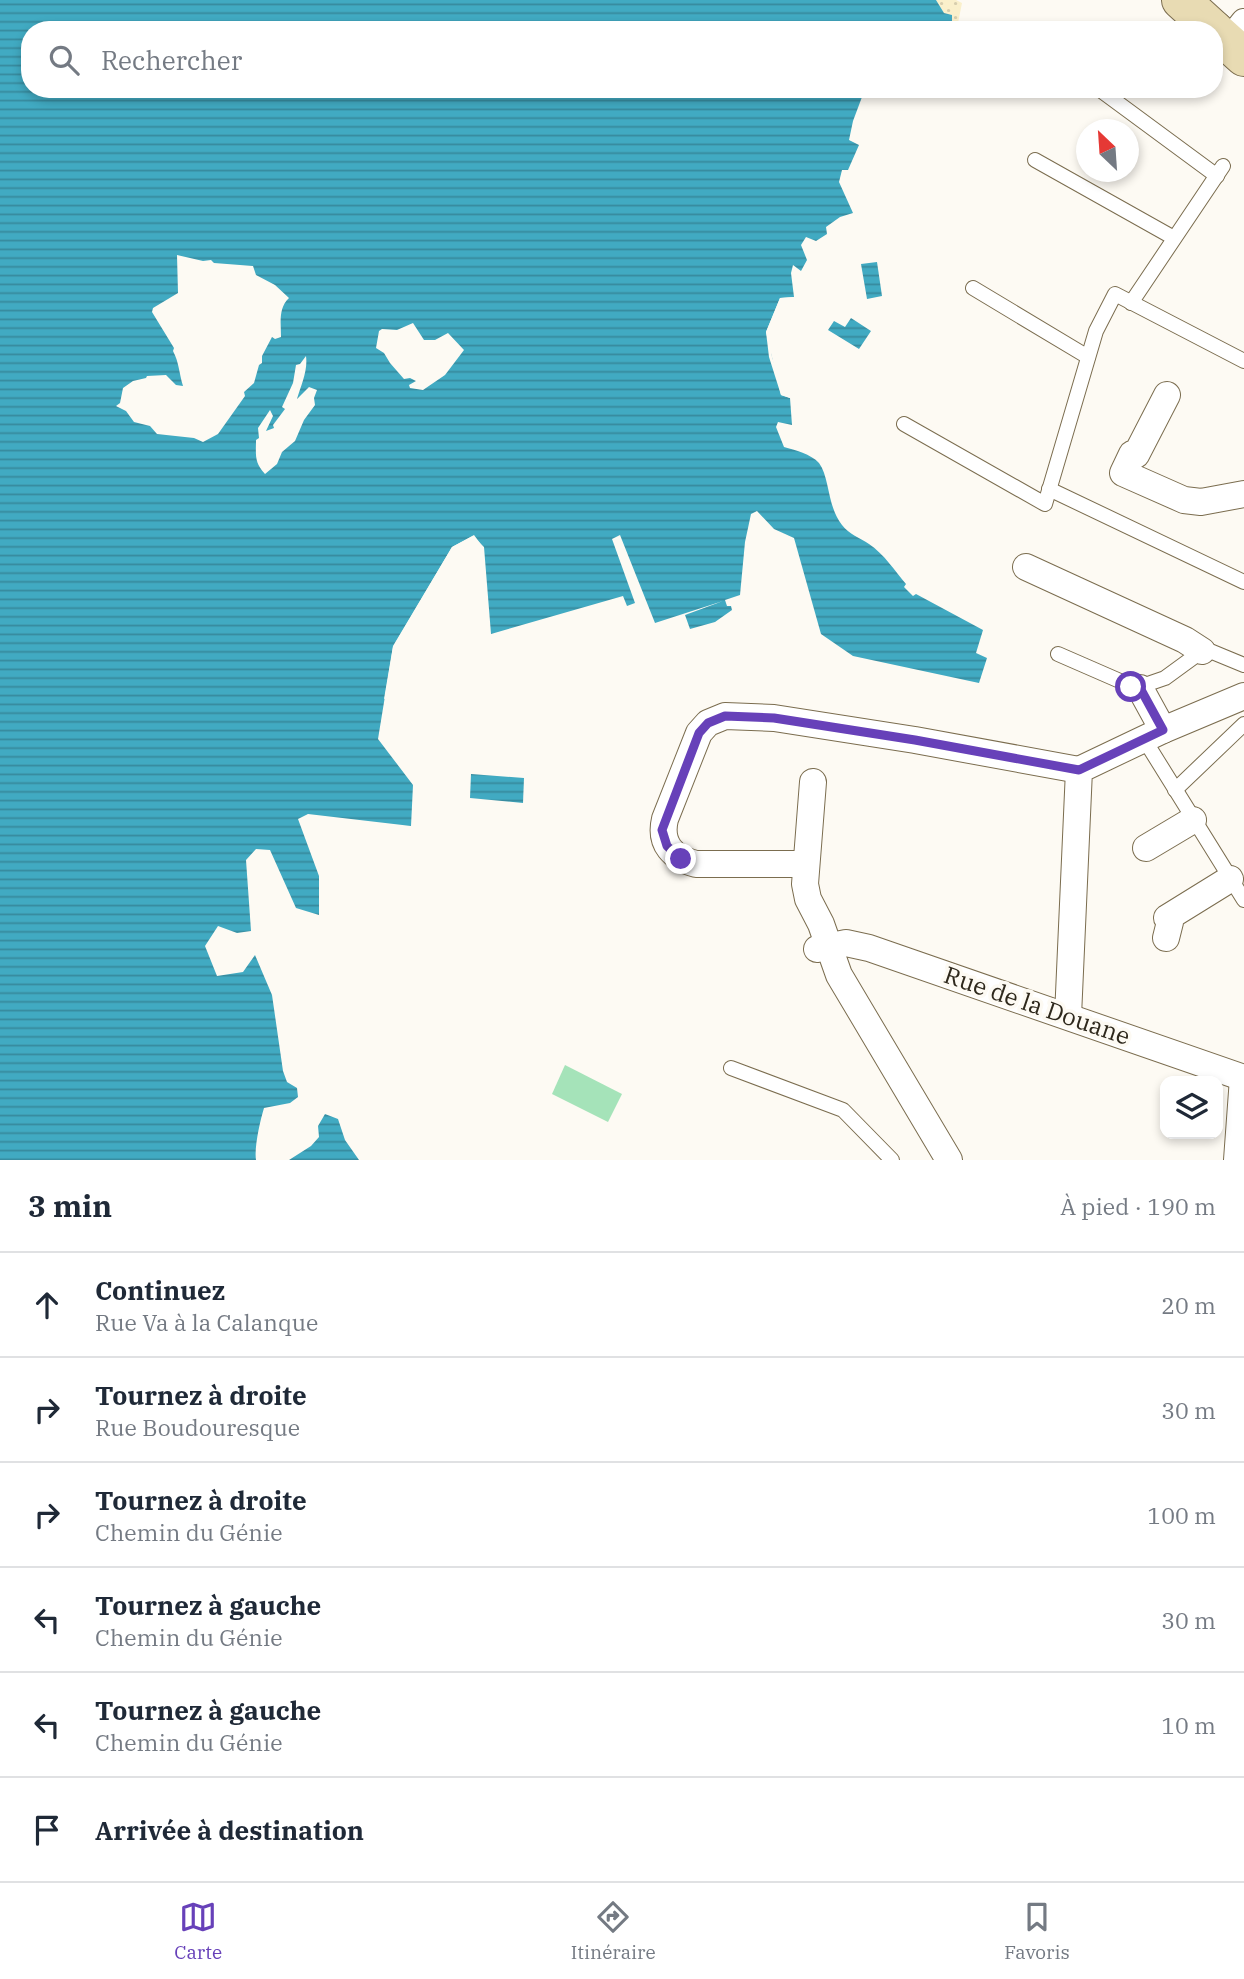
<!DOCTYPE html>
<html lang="fr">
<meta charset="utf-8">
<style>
:root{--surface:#fff;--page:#f2f2f3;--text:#1f2937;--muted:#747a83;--line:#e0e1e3;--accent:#6741b9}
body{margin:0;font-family:"IBM Plex Serif",serif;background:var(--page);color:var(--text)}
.controls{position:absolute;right:21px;bottom:21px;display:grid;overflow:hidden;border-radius:14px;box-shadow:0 4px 10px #0003}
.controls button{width:63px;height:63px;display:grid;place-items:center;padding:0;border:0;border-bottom:2px solid var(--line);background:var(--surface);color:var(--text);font:35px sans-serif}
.compass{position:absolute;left:1076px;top:119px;width:63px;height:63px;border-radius:50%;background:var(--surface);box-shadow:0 4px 10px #0003;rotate:335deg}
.stop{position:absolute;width:21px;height:21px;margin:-16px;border:5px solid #6741b9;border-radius:50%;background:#fff}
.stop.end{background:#6741b9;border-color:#fff;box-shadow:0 2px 7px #0008}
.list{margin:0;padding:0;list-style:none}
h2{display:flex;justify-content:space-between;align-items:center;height:91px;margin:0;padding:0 28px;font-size:30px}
h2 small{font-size:23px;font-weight:400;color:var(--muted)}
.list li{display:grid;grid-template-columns:46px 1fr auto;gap:21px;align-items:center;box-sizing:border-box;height:105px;padding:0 28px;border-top:2px solid var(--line)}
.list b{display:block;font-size:26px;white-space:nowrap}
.list p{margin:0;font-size:23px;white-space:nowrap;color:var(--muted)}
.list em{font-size:23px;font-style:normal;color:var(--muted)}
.icon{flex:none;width:38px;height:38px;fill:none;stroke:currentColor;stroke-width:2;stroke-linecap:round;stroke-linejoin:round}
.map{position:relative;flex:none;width:1244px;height:1160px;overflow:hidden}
.search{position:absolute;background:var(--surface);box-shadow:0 4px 10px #0003;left:21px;right:21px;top:21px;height:77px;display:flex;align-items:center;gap:18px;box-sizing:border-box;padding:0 24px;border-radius:28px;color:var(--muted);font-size:26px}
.sheet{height:721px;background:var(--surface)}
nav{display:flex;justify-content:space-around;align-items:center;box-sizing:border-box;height:98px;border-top:2px solid var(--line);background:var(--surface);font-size:19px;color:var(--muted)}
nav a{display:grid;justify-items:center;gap:4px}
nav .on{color:var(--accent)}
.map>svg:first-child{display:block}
</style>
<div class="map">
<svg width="1244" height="1160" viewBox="0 0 1244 1160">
<defs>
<pattern id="sand-dots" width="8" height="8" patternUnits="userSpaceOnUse" patternTransform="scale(1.75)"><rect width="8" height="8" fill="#faf0cb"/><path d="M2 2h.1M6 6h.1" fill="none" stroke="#d7ceae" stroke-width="1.8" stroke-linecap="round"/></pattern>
<pattern id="water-rules" width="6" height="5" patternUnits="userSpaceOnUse" patternTransform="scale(1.75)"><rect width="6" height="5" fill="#41aac2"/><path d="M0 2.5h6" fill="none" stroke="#378a9d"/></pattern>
</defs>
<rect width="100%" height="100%" fill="#fdfaf3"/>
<path fill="#a5e3b9" d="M565 1065 622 1094 608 1122 552 1094Z"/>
<path fill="url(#sand-dots)" d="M936 0H956L962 3 957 28 952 29V15L944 13Z"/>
<g fill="url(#water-rules)" fill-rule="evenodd">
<path d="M0 0H936L944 13 952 15V29L30 30V89H865L853 121 849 140 859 145 848 170H842L839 182 853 213 840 217 826 227 827 234 816 241 806 237 801 245 807 260 801 271 793 265 791 273 794 297 780 298 766 332 781 395 790 398 792 425 778 422 776 427 784 447C795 450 811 454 819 463 830 478 827 506 842 525 849 534 860 538 869 544 884 554 895 571 906 584L904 587 913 596 916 594 983 630 976 653 987 658 979 683 853 656 821 634 794 538 774 529 757 511 751 514 745 542 740 595 725 600 727 606H731L732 610 715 622 690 629 685 615 723 601 655 623 620 535 612 539 635 603 627 606 623 596 491 634 484 547 473 536 452 547 393 647 378 739 413 785 411 826 308 814 298 819 319 876V915L296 908 270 850 256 849 246 860 251 931 237 933 218 926 205 946 217 976 243 972 255 955 272 995 283 1071 287 1082 297 1088 298 1097 290 1103 264 1108C260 1121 254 1148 256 1160H0ZM177 255 203 261 211 260 214 263 253 266 256 275 275 285 289 298C278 308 281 324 281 337L275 339 272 337 262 356V363L259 365 254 383 244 392 245 396 218 434 203 442 194 438 157 434 150 426 134 422 126 411 116 406 120 403 123 388 133 381 146 378 147 376 166 375 176 385 183 386C179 373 179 362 173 351L174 348 152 312 153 308 178 293ZM413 323 424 340H435L448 333 464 350 445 375 423 390 410 388 409 385 416 381 410 378 404 379 390 363 384 353 376 348 379 331 382 329 397 330ZM306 356C308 371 301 385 297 399L309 387 317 390 314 398 315 405 304 420 295 441 282 452 277 464 265 474C254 462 256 455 256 440L259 438 258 428 270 410 273 416 266 431 274 428 273 425 285 409 282 407 293 383 296 365 300 364Z"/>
<path d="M877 262 882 296 867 299 861 264Z"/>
<path d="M851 318 871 331 859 349 828 330 834 321 845 327Z"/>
<path d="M471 774 524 778 523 803 470 798Z"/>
<path d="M325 1114 338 1119 345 1140 359 1160H289L311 1146 319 1137 318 1126Z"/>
</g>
<g fill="#fdfaf3">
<path d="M794 297 793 300 782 301 769 333 772 357 784 392 792 395 790 398 781 395 769 357 766 332 780 298Z"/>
<path d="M474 535 483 547 481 554 480 548 473 540 454 550 396 648 387 698 384 699 393 646 452 547Z"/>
</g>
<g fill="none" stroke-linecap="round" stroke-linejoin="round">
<g stroke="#7b6d4f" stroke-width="16">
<g id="lane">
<path d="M1099 89 1217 176"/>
<path d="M1035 160 1174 238"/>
<path d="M973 288 1088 357"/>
<path d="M1131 303 1223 166"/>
<path d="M904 424 1045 504 1096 331 1115 294 1244 361"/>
<path d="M1049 489 1244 582"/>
<path d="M1058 654 1136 688 1165 678 1202 651H1210L1244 665"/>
<path d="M1144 739 1244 900"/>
<path d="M1175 790 1244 724"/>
<path d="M731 1068 843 1110 892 1160"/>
</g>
</g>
<g stroke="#7b6d4f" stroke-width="28">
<g id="street">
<path d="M1228 42 1244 22"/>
<path d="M1167 395 1136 455 1132 454 1123 473 1184 500 1201 502 1244 494"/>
<path d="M1026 567 1185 640 1202 651"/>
<path d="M1140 688 1163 730"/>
<path d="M813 782 805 884 808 899 821 924 839 975 949 1160"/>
<path d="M1146 848 1193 820"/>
<path d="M806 864H696C673 858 659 844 665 819L699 733 708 723 725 716 774 718 915 740 1079 770"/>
<path d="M1166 938 1170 922 1167 918 1230 879"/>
<path d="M817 949 846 943 869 948 1244 1078"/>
<path d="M1068 1016 1079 770 1163 730 1244 696"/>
<path d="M1237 1160 1243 1078"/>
</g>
</g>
<g stroke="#7b6d4f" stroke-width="40">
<g id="secondary">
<path d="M1181 0 1214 30"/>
<path d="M1214 30 1244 57"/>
</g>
</g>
<use href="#lane" stroke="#fff" stroke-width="14"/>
<use href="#street" stroke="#fff" stroke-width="26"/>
<use href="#secondary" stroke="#e8dbb3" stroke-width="38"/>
</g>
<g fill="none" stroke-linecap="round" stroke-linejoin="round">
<path stroke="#6741b9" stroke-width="9" d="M681 859 667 846 662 830 699 733 708 723 725 716 774 718 915 740 1079 770 1163 730 1140 688 1131 687"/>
</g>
<g text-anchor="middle" stroke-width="7" stroke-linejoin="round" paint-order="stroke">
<g font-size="24" fill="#2e281c" stroke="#fdfaf3">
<text transform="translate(1037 1006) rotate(19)" y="8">Rue de la Douane</text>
</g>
</g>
</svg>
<div class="controls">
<button><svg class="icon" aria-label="layers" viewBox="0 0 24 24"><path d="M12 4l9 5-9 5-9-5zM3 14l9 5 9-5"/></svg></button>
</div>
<svg class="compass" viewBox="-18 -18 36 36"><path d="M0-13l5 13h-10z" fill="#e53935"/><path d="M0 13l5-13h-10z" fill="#747a83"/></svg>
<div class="stop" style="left:1131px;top:687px"></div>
<div class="stop end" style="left:681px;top:859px"></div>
<div class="search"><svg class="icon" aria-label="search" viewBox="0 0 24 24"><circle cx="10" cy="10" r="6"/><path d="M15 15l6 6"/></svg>Rechercher</div>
</div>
<section class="sheet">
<h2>3 min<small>À pied · 190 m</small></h2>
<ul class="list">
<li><svg class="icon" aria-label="ahead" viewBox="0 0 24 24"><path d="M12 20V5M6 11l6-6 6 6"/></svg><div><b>Continuez</b><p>Rue Va à la Calanque</p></div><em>20 m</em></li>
<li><svg class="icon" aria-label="right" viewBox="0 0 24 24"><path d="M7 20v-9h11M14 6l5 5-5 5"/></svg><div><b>Tournez à droite</b><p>Rue Boudouresque</p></div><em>30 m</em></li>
<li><svg class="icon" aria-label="right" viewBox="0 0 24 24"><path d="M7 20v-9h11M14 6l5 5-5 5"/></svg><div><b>Tournez à droite</b><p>Chemin du Génie</p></div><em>100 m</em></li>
<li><svg class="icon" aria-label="left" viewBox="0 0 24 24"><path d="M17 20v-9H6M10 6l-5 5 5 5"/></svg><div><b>Tournez à gauche</b><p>Chemin du Génie</p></div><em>30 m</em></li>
<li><svg class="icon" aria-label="left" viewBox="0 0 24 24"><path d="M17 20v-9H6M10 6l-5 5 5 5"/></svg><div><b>Tournez à gauche</b><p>Chemin du Génie</p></div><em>10 m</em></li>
<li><svg class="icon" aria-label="arrive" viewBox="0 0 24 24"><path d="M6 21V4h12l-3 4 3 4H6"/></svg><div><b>Arrivée à destination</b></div></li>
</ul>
</section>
<nav>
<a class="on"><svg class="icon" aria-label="map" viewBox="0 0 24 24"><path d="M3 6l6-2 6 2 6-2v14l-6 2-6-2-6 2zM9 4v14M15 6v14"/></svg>Carte</a>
<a><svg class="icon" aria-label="directions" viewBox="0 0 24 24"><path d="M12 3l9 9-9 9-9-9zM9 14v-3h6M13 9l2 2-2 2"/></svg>Itinéraire</a>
<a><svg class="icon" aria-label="saved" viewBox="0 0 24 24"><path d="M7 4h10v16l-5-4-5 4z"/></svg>Favoris</a>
</nav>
